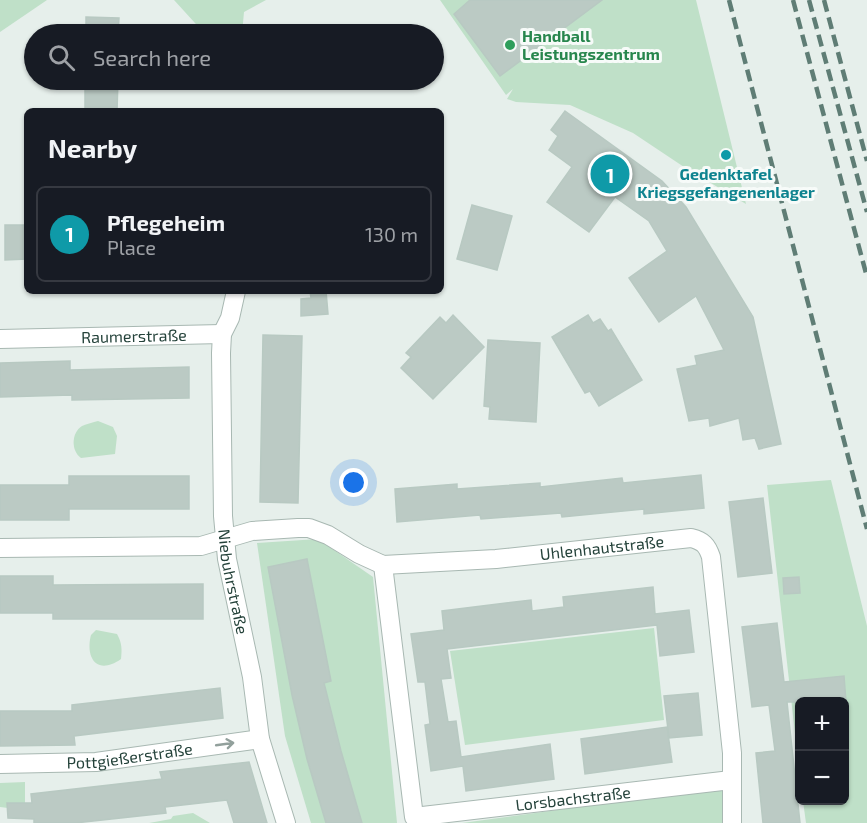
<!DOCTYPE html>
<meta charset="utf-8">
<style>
:root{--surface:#171b24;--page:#20242c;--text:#f1f3f6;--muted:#9ea1a6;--line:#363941;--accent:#f4845f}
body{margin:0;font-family:"Exo 2",sans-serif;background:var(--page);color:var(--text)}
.controls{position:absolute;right:18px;bottom:18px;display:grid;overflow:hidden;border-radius:9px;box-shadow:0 2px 4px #0004}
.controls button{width:54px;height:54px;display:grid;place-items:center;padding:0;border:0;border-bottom:2px solid var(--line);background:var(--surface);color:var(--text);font:30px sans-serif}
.you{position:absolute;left:354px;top:483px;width:21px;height:21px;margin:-15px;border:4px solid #fff;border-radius:50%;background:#1a73e8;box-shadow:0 0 0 9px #1a73e833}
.badge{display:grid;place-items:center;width:39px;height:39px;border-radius:50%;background:var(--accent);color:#fff;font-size:20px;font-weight:700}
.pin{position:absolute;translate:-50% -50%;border:3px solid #fff;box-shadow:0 2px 6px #0006}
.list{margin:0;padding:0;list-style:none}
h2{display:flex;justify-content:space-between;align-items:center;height:78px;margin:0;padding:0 24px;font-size:26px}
h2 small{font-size:20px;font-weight:400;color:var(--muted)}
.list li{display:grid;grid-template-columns:39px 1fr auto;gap:18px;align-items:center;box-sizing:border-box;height:96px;margin:0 12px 12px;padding:0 12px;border:2px solid var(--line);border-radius:9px}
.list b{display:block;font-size:22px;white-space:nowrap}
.list p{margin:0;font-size:20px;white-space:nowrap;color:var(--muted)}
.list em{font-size:20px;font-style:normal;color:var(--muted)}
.icon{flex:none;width:33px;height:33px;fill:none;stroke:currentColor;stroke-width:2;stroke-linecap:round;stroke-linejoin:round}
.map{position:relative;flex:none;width:867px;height:823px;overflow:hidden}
.search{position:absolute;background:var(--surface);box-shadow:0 2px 4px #0004;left:24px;top:24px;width:420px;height:66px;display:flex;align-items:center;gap:15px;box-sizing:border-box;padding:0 21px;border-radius:33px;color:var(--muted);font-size:22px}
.panel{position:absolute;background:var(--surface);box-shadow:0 2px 4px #0004;left:24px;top:108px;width:420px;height:186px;border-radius:9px}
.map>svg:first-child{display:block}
</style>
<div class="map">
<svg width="867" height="823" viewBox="0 0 867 823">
<rect width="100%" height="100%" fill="#e6efeb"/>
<g fill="#bfe0c8">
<path d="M0 0H47L0 32Z"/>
<path d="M174 0H266L244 12 242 34H205Z"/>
<path d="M440 0H696L746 204 684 167 633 133 570 105 516 102 507 99 513 89 506 95Z"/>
<path d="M98 421 113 427 117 436 115 454 81 458C71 451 71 433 82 426 87 424 93 422 98 421Z"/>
<path d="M831 480 867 626V823H806L803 801 844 800V702H800L799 769 767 485Z"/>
<path d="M318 539 373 577 397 823H311L285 736 257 543Z"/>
<path d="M654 628 664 720 465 745 450 651Z"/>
<path d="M96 630 117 634C122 643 122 649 121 659 97 676 85 658 91 635Z"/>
<path d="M25 782V803H8V808L0 807V783Z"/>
<path d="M723 787 726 823H462Z"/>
<path d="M193 813 210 823H149L171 819 173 816Z"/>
</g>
<g fill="#bbcac4" stroke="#b8c9c2" stroke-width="1.5">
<path d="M470 0H602L500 76 454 14Z"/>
<path d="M86 17 119 18 118 34H86Z"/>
<path d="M85 80H118L117 111H85Z"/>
<path d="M565 111 662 181 686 207 753 317 781 444 759 449 755 438 743 440 739 418 710 426 709 418 689 421 677 369 697 365 695 356 724 350 696 296 659 322 629 278 667 251 649 221 615 197 589 232 547 202 572 167 549 150 558 136 551 130Z"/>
<path d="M472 205 512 216 497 270 457 259Z"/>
<path d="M5 225H27V259L5 260Z"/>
<path d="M310 291H326L328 314 301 316V299L311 298Z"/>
<path d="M453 315 484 347 433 399 401 368 411 357 406 353 440 317 446 323Z"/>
<path d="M588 315 593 323 600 319 608 331 611 329 642 380 599 406 590 391 585 393 552 337Z"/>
<path d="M263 335 302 336 298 503 260 502Z"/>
<path d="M488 340 540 343 536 422 489 419 490 407 484 406Z"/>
<path d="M70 361V370L189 367V398L72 400V395L0 397V363Z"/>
<path d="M701 475 704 508 644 514V509L562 517 561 513 481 519 480 515 397 522 395 489 457 484V489L540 483V487L622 478 623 483Z"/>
<path d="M69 476H189V509H69V520H0V485H69Z"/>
<path d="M763 498 772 573 738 577 729 502Z"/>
<path d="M307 559 331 681 324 683 341 751 362 823H326L307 759 292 695 268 567Z"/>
<path d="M0 576H53V585L203 584V619H53V613H0Z"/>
<path d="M799 577 800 593 784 594 783 578Z"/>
<path d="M653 587 655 614 689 610 694 652 660 656 657 625 447 649 451 678 441 679 448 722 456 721 461 757 550 744 554 779 466 791 463 766 431 771 425 725 430 724 425 682H418L411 634 444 630 442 611 531 600 532 611 564 607 563 597Z"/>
<path d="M777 623 784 682 844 676 846 702H787L800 823H763L756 753 775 751 769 705 752 707 742 627Z"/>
<path d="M220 688 223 718 74 736 75 745 0 746V711H72V705Z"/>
<path d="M698 693 702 735 669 738 664 696Z"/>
<path d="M667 727 672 762 585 774 581 739Z"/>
<path d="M249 762 267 823H234L227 800 165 807 166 813 75 823H34V819L8 818 7 803H32L31 794 162 779 160 772Z"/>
</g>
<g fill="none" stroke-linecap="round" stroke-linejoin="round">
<g stroke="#a8b8b2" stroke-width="20">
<g id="minor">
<path id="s1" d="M236 291 230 318 222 334 221 353 223 516 227 559 252 677 260 739 286 823"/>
<path id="s2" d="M0 339 222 334"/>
<path id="s3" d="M0 548 201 546 252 531 298 528H309L328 535 359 554 383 565 496 559 691 538C703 541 707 545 711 557L732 753V823"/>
<path id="s4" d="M383 565 414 817 731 780"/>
<path id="s5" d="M0 764 96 762 260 739"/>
</g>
</g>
<use href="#minor" stroke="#fff" stroke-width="18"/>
<g stroke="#5f7d75" stroke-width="4.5" stroke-dasharray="12 6" stroke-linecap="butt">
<path d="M729 0 867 529"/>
<path d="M793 0 867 277"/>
<path d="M809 0 867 212"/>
<path d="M824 0 867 161"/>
</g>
</g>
<defs><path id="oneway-shaft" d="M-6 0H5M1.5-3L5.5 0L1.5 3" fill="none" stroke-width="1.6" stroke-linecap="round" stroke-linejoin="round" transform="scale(1.5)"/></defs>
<use stroke="#92a09c" href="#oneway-shaft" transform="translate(225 744) rotate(-8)"/>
<circle fill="#2e9e5b" stroke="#f7fbf9" stroke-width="2" cx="510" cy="45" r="6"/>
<circle fill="#0f9aa8" stroke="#f7fbf9" stroke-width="2" cx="726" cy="155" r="6"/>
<g text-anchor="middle" stroke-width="6" stroke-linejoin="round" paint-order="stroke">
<g font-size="16" font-weight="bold" fill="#27864d" stroke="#f7fbf9" text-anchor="start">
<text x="522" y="42">Handball<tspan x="522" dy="18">Leistungszentrum</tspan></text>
</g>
<g font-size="16" font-weight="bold" fill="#0d838f" stroke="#f7fbf9">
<text x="726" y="180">Gedenktafel<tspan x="726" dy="18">Kriegsgefangenenlager</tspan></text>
</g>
<g font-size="16" fill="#24423a" stroke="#f7fbf9">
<text dy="6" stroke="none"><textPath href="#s2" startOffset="134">Raumerstraße</textPath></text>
<text dy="6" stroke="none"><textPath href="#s3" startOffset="614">Uhlenhautstraße</textPath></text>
<text dy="6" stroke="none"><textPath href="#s1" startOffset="294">Niebuhrstraße</textPath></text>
<text dy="6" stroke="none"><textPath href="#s5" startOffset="130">Pottgießerstraße</textPath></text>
<text dy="6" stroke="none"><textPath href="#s4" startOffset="414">Lorsbachstraße</textPath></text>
</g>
</g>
</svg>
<div class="controls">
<button>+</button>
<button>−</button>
</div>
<div class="you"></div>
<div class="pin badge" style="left:610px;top:174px;background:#0f9aa8">1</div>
<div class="search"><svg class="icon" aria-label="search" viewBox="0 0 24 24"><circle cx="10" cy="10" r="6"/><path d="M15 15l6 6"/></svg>Search here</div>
<section class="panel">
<h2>Nearby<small></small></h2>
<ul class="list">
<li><span class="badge" style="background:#0f9aa8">1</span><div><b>Pflegeheim</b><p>Place</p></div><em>130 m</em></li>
</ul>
</section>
</div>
